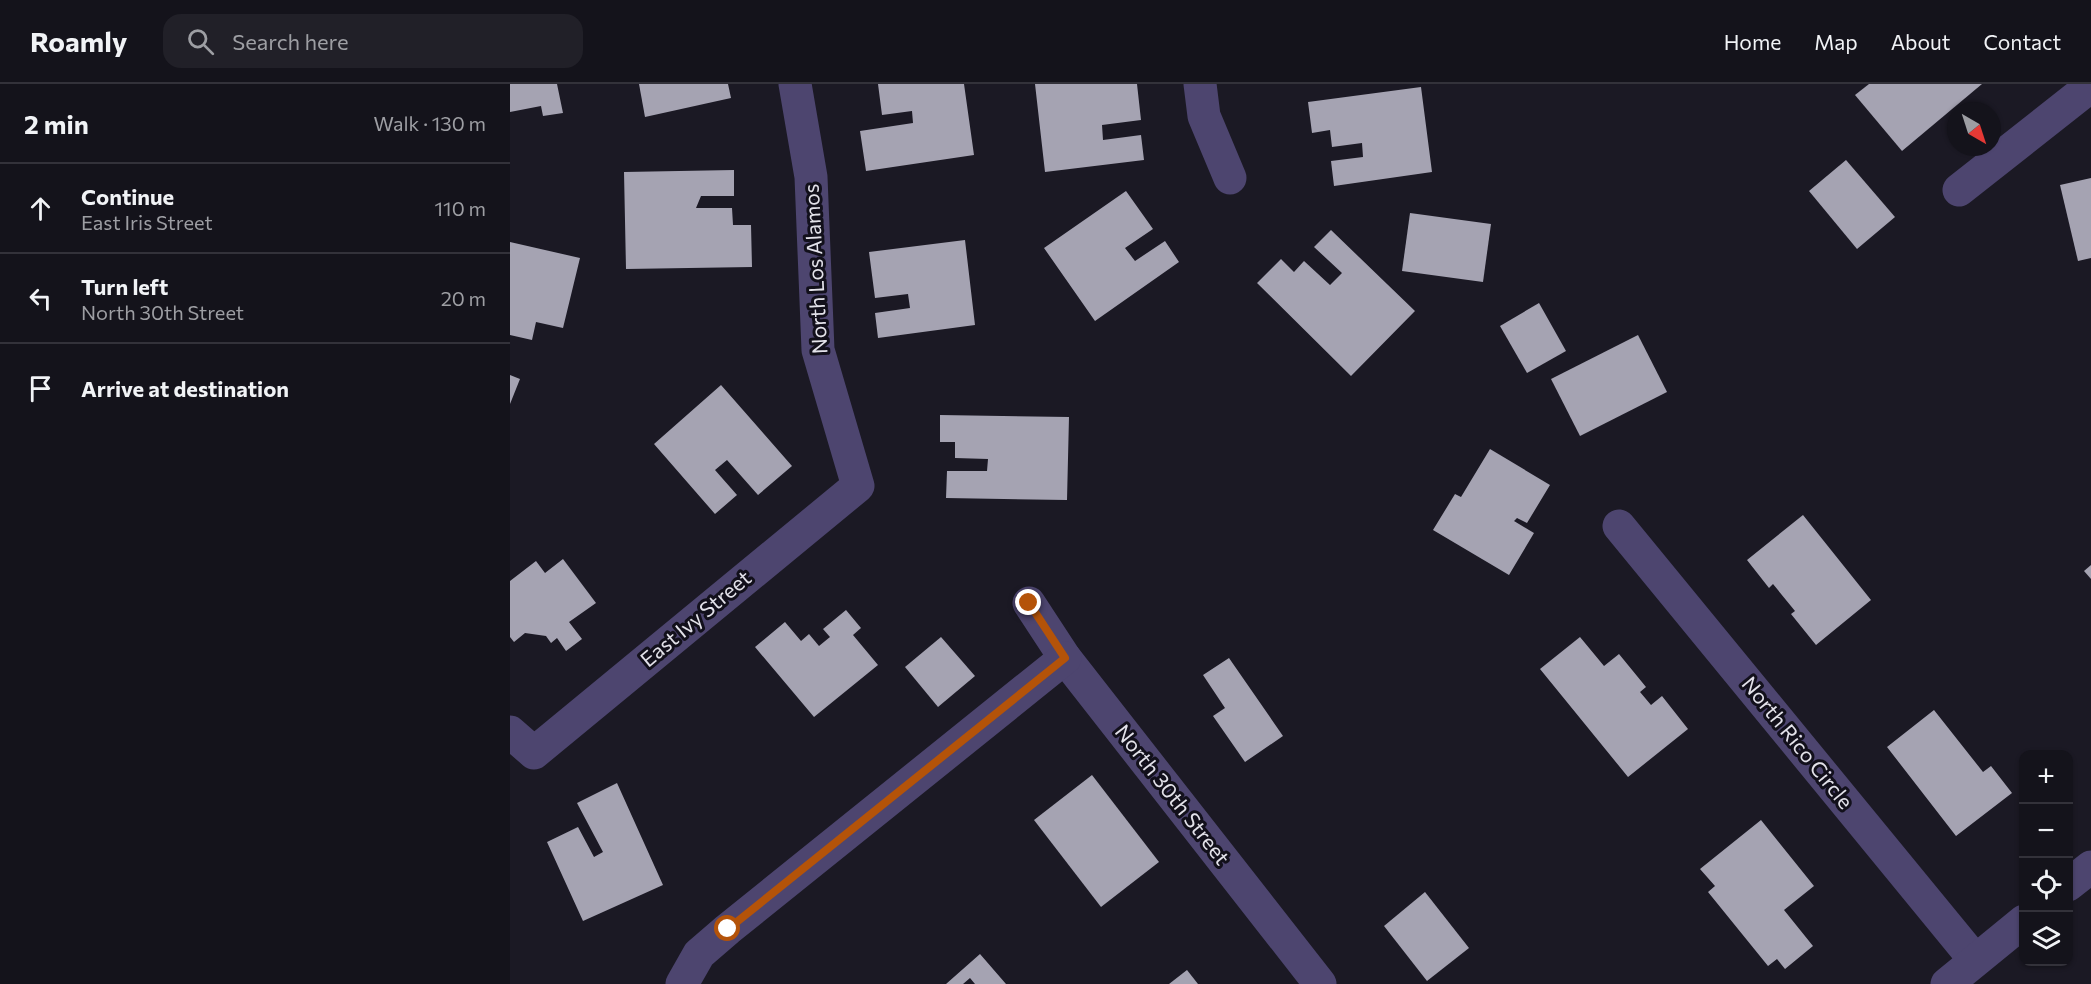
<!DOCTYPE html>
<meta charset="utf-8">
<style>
:root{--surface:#14131b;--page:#212028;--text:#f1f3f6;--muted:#9d9ea3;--line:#33323a}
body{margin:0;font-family:Commissioner,sans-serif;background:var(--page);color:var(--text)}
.controls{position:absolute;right:18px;bottom:18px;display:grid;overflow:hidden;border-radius:12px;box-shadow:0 2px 4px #0004}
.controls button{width:54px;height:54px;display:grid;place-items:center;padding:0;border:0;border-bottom:2px solid var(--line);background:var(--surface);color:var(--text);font:30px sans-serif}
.compass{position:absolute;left:1437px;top:18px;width:54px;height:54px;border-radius:50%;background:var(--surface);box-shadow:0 2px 4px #0004;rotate:141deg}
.stop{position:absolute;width:18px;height:18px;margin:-14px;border:4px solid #b45309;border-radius:50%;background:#fff}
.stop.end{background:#b45309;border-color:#fff;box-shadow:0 2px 6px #0008}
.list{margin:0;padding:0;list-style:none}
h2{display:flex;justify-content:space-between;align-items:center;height:78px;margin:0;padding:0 24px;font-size:26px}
h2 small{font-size:20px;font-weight:400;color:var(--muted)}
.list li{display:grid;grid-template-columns:39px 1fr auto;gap:18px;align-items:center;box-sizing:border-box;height:90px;padding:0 24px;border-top:2px solid var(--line)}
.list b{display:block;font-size:22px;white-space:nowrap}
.list p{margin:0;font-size:20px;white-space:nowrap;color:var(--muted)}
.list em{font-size:20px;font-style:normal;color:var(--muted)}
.icon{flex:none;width:33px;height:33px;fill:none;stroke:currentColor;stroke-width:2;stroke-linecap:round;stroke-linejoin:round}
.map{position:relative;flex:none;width:1581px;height:900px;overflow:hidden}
header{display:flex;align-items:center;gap:36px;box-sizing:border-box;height:84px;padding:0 30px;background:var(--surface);border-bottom:2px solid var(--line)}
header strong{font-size:28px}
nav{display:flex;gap:33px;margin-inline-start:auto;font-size:21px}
.search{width:420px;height:54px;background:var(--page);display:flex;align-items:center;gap:15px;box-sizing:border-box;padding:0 21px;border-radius:18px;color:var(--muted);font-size:22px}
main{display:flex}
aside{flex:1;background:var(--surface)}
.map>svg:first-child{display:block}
</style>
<header>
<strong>Roamly</strong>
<div class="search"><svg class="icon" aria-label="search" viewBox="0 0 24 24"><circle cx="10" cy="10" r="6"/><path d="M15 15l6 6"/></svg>Search here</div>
<nav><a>Home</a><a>Map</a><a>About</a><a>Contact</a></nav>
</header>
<main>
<aside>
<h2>2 min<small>Walk · 130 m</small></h2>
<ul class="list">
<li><svg class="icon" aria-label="ahead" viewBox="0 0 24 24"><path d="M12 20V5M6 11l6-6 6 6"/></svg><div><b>Continue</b><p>East Iris Street</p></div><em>110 m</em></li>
<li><svg class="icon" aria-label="left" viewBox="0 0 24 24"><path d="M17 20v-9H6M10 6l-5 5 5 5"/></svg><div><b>Turn left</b><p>North 30th Street</p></div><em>20 m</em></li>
<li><svg class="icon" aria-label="arrive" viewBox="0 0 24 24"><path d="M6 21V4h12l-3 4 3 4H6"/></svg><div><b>Arrive at destination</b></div></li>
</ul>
</aside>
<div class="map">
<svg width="1581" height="900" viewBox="0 0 1581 900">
<rect width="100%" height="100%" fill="#1b1924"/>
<g fill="#a5a3b2">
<path d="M0 0H47L53 29 33 32 31 22 0 28Z"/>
<path d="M129 0H218L221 14 135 33Z"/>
<path d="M368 0H454L464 71 356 87 350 47 403 39 402 27 372 31Z"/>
<path d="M525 0H627L631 36 592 41 593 56 631 51 634 76 535 88Z"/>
<path d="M1359 0H1472L1392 67 1345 11Z"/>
<path d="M911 3 922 88 824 102 821 77 853 73 852 59 822 63 820 46 802 49 798 18Z"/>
<path d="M1336 76 1385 133 1347 165 1299 107Z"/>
<path d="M224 86V112H191L186 124H222L223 141H241L242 183 116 185 114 88Z"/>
<path d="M1581 94V174L1568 177 1550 101Z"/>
<path d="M616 107 643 145 615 164 625 177 655 157 669 178 585 237 534 164Z"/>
<path d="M900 129 981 140 973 198 892 187Z"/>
<path d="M821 146 905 227 841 292 747 199 771 175 784 188 794 177 820 201 832 189 804 163Z"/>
<path d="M455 156 465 241 368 254 365 229 400 224 398 210 365 214 359 168Z"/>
<path d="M0 158 70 174 53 244 26 238 22 256 0 251Z"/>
<path d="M1029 219 1056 267 1017 289 990 242Z"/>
<path d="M1128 251 1157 308 1070 352 1041 295Z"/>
<path d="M0 291 10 295 0 320Z"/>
<path d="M211 301 282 382 248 411 217 376 205 386 227 411 205 430 144 360Z"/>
<path d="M430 331 559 333 557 416 436 414 437 387H477L478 375 445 374V358H430Z"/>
<path d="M980 365 1040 401 1017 439 1007 434 1004 437 1024 449 999 491 923 446 945 410 951 413Z"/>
<path d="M1293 431 1361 516 1306 561 1281 530 1285 527 1263 500 1259 504 1237 476Z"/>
<path d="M53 475 86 519 59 538 72 555 56 567 47 554 41 559 36 552 15 549 4 558 0 553V497L26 477 35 489Z"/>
<path d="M1581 481V495L1574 487Z"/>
<path d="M336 526 351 544 343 551 368 581 304 633 245 563 275 538 291 557 299 550 309 562 320 553 313 545Z"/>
<path d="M431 553 465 592 428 623 395 583Z"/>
<path d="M1070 553 1094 582 1109 570 1136 603 1130 608 1141 621 1152 612 1178 645 1118 693 1030 585Z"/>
<path d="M719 574 773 652 735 678 703 632 715 624 693 591Z"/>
<path d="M1424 626 1473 688 1481 682 1502 709 1446 752 1377 663Z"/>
<path d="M582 691 649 778 591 823 524 736Z"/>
<path d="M107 699 153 801 73 837 37 758 68 743 84 773 93 768 67 719Z"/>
<path d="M1251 736 1304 802 1274 826 1303 862 1275 885 1267 875 1258 882 1198 808 1205 802 1190 785Z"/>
<path d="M915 808 959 864 917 897 874 842Z"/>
<path d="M470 870 496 900H465L460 894 453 900H436Z"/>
<path d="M677 886 688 900H659Z"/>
</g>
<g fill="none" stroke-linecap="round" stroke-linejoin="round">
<g stroke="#4d456f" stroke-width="33">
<path d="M690 0 694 32 720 94"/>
<path d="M1449 106 1581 2"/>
<path d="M1109 442 1465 876"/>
<path d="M519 519 555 574 810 900"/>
<path d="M0 648 24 669 348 402 308 266 301 93 285 0"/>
<path d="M1558 801 1581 783"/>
<path d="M172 900 189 870 218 845 555 574"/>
<path d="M1437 900 1514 837"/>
</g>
</g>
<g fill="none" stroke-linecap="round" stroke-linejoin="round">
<path stroke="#b45309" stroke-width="8" d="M218 845 555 574 519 519"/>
</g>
<g text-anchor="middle" stroke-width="6" stroke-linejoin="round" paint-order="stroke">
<g font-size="21" fill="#e3e2ea" stroke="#12101b">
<text transform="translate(306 185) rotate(-93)" y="7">North Los Alamos</text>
<text transform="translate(186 535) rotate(-40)" y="7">East Ivy Street</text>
<text transform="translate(1287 659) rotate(51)" y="7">North Rico Circle</text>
<text transform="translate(662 711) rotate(52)" y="7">North 30th Street</text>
</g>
</g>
</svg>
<div class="controls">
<button>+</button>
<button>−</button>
<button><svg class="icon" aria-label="locate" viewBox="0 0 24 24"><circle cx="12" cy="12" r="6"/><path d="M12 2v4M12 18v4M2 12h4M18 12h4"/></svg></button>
<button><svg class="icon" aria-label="layers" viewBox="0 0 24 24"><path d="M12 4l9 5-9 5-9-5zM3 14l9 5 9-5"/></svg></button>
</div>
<svg class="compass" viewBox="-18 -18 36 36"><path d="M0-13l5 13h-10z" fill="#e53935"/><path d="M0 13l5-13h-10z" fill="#9d9ea3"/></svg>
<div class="stop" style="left:218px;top:845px"></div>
<div class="stop end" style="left:519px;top:519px"></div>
</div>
</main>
